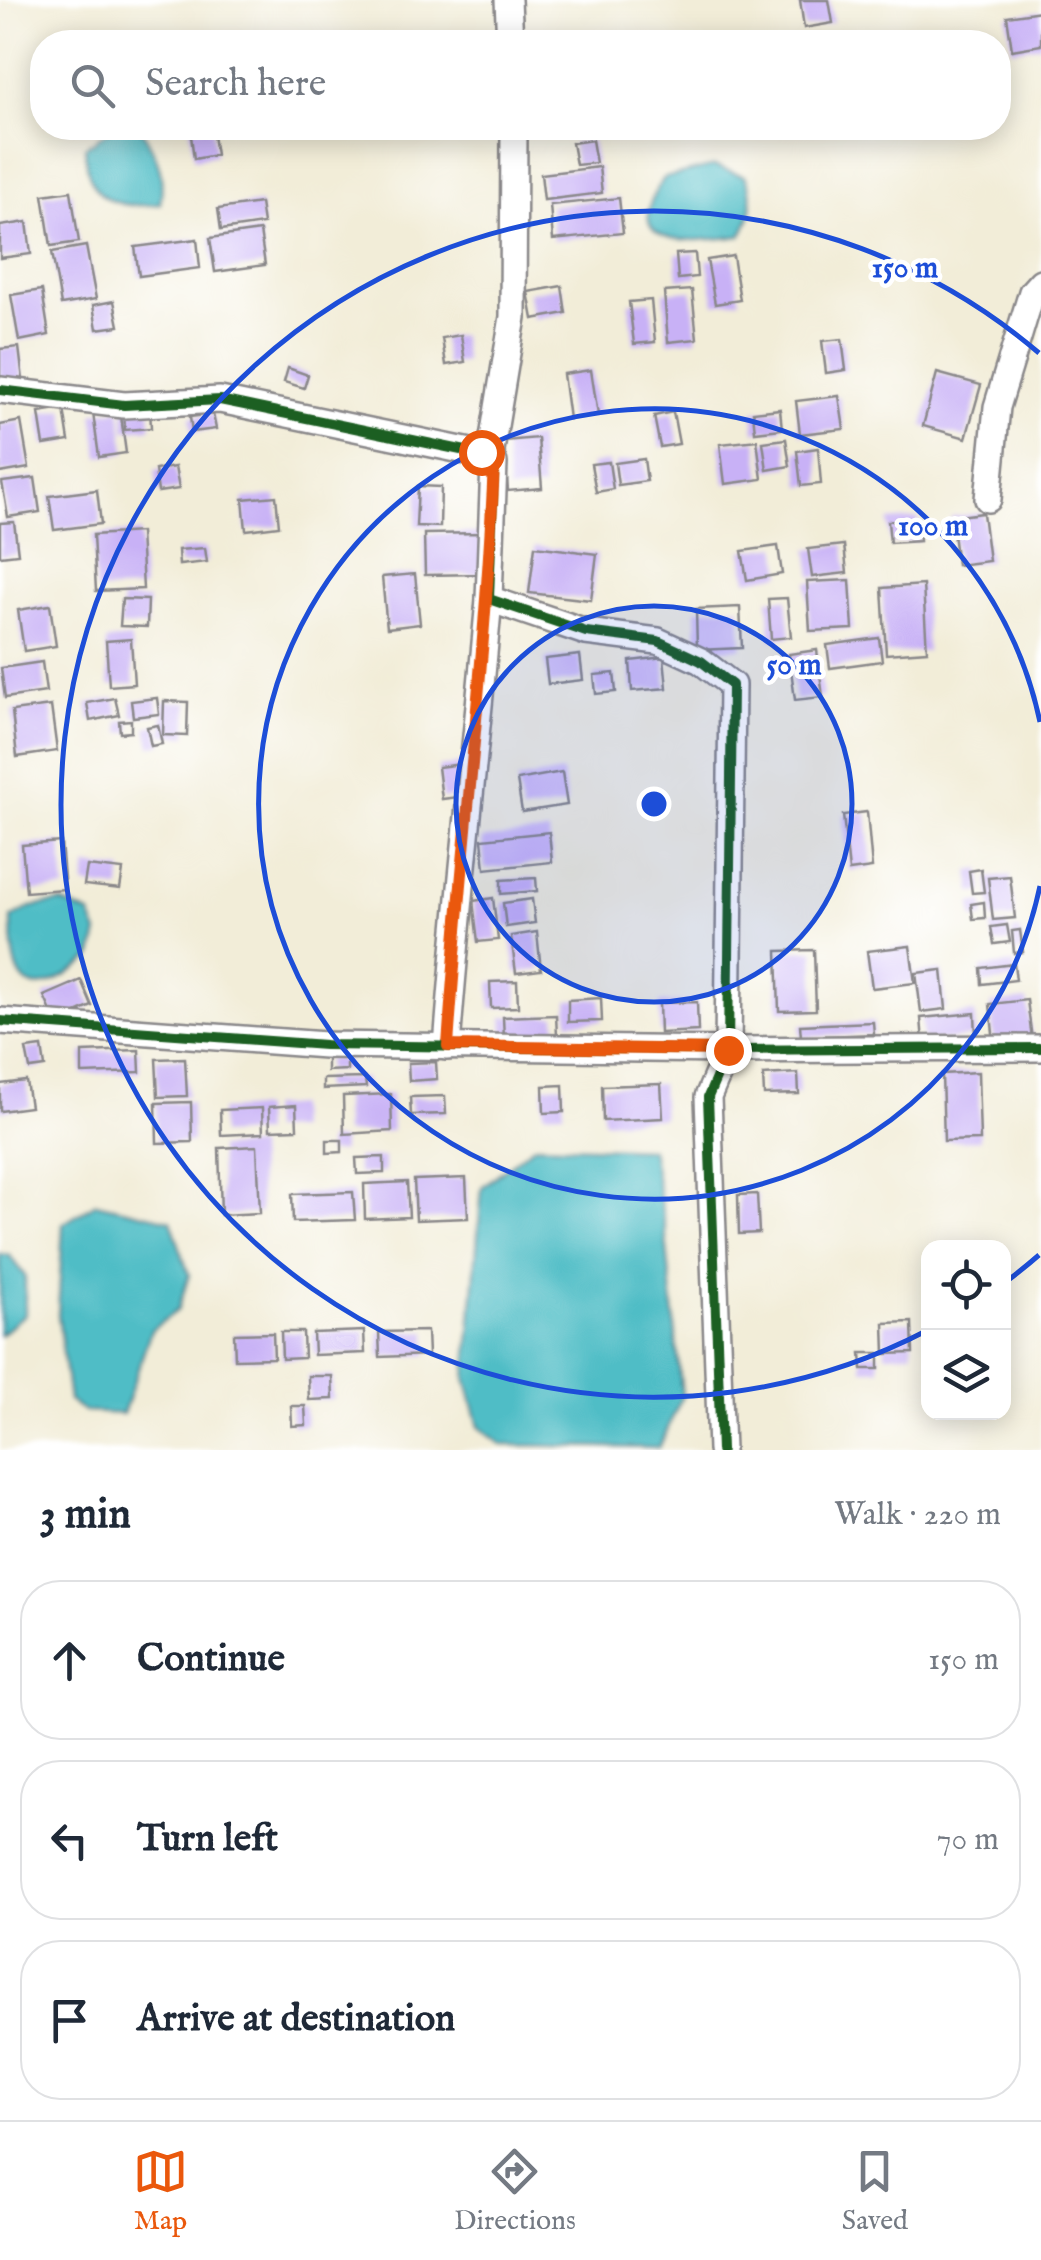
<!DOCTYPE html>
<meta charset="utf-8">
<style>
:root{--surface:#fff;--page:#f6f6f7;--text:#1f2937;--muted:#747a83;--line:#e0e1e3;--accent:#ea580c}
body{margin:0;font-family:"IM FELL English",serif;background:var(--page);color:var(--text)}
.controls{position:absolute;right:30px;bottom:30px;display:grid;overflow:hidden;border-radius:20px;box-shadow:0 5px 25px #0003}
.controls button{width:90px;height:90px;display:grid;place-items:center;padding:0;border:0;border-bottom:2px solid var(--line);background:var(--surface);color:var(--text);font:50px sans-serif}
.stop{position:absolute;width:30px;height:30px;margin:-22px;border:8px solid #ea580c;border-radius:50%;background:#fff}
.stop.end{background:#ea580c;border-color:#fff;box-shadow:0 2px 10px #0008}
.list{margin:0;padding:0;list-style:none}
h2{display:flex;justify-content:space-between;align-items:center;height:130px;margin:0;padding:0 40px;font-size:42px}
h2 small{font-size:32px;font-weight:400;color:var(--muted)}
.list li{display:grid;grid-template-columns:65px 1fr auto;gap:30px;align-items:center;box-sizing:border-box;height:160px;margin:0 20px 20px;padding:0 20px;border:2px solid var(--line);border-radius:40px}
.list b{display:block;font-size:38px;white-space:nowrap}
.list em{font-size:32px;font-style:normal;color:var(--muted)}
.icon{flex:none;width:55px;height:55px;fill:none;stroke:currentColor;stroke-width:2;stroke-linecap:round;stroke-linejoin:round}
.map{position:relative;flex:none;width:1041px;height:1450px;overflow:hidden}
.search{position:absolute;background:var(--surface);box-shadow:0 5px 25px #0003;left:30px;right:30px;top:30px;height:110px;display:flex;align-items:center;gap:25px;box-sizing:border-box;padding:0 35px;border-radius:40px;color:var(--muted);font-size:38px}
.sheet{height:670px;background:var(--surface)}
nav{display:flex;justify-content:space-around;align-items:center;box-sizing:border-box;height:140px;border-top:2px solid var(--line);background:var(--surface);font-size:28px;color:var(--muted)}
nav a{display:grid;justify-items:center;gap:5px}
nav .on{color:var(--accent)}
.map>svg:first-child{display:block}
</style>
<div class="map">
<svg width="1041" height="1450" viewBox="0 0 1041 1450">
<rect width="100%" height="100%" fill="#fff"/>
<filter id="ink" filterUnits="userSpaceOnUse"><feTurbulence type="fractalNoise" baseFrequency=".01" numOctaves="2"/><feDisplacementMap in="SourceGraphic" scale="20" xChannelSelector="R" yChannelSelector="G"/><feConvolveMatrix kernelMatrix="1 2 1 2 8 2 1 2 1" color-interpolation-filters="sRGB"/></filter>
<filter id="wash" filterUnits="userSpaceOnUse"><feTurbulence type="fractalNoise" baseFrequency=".0048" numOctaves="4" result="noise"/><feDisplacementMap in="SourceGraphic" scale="40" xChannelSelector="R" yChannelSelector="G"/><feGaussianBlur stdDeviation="2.25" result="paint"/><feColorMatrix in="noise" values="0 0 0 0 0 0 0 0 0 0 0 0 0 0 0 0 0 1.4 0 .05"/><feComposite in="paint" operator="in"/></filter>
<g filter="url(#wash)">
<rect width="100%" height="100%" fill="#f2edd8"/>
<g fill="#4fbdc6" stroke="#387080" stroke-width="2.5">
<path d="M113 128H141C156 154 166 173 160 204 112 210 86 198 85 147Z"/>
<path d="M714 166 745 176C755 199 754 214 741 236 695 242 614 251 664 178Z"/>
<path d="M61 902 90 914 98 933 93 956C33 1004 11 997 12 918L31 907Z"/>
<path d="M535 1145 651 1149 665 1227 682 1396 659 1448 502 1445 479 1427 466 1378 482 1187Z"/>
<path d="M96 1203 171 1220 189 1275 178 1310 151 1330 123 1414 85 1412 69 1401 58 1315 63 1224Z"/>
<path d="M0 1254 9 1255 25 1276V1314L0 1335Z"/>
</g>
<g id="blocks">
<g fill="#c8b1f6">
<path d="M800 0H829L833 23 804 28Z"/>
<path d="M1041 11V45L1012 50 1007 16Z"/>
<path d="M190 128H212L216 155 194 159Z"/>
<path d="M592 140 596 163 576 165 572 143Z"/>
<path d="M599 167 602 193 544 200 541 174Z"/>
<path d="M71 191 79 242 51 246 43 195Z"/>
<path d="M619 198 623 233 553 240 550 205Z"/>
<path d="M260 203 263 224 221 230 218 209Z"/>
<path d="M27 222 31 254 0 258V226Z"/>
<path d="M260 231 265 265 215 272 210 238Z"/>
<path d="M197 239 200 268 139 276 135 247Z"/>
<path d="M86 246 96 299 61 305 52 252Z"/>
<path d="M695 253 697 277 678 279 676 254Z"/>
<path d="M733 256 740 300 715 304 707 260Z"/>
<path d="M562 286 566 313 533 319 528 292Z"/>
<path d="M42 290 49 335 19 341 11 295Z"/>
<path d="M692 290 697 339 668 342 664 292Z"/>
<path d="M651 300 655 342 634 344 629 302Z"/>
<path d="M114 301 119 326 97 329 93 305Z"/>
<path d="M461 335 465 362 446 365 442 338Z"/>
<path d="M842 339 846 370 826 373 822 341Z"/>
<path d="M19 347 23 380 0 383V349Z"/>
<path d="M288 368 308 375 304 388 284 382Z"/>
<path d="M591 370 598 415 569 419 563 374Z"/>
<path d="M937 373 981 385 966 438 923 426Z"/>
<path d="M839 396 844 429 800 434 796 401Z"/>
<path d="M150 408 151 428 125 430 124 410Z"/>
<path d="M64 409 69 441 44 445 39 413Z"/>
<path d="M120 409 126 453 99 457 93 413Z"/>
<path d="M780 409 782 429 755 432 753 412Z"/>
<path d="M673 412 679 444 660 447 654 416Z"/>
<path d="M213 414 216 429 192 432 190 417Z"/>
<path d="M21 421 29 468 0 473V425Z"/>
<path d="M538 438 542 488 508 491 504 441Z"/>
<path d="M786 439 790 466 767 470 763 442Z"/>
<path d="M757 440 762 479 725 484 720 444Z"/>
<path d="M818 448 821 484 801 486 797 451Z"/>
<path d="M644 459 647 481 618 485 615 463Z"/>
<path d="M609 462 613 489 596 492 591 464Z"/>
<path d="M175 467 179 489 158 492 155 470Z"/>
<path d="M35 478 40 512 8 517 2 482Z"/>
<path d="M418 486 441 487 440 527 416 526Z"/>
<path d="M97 490 101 524 54 530 49 496Z"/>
<path d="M276 496 279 526 246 530 243 499Z"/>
<path d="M983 513 989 561 957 565 951 517Z"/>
<path d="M918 518 920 541 890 543 888 521Z"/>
<path d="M14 522 18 554 0 556V523Z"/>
<path d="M140 532 143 589 96 591 93 535Z"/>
<path d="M483 533V574L425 575 424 534Z"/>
<path d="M844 545 847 573 812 577 808 549Z"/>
<path d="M535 546 597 554 591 600 529 593Z"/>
<path d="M778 546 782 574 747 580 742 551Z"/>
<path d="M205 548 207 562 179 565 178 550Z"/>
<path d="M415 574 420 624 387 628 382 577Z"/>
<path d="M850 580 853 629 810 631 807 582Z"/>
<path d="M923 585 927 651 886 654 882 588Z"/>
<path d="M787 598 791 637 771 639 768 599Z"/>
<path d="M122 599 148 600 147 627 120 626Z"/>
<path d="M50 605 56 646 24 651 18 610Z"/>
<path d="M740 607 742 648 697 650 696 609Z"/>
<path d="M879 638 882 661 830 668 827 645Z"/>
<path d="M131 639 134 684 109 686 106 641Z"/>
<path d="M817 650 823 697 795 700 789 654Z"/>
<path d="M580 655 583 680 548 684 545 659Z"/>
<path d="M664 657 667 688 632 691 630 661Z"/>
<path d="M42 662 46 692 5 698 1 668Z"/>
<path d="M614 673 616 692 596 694 594 675Z"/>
<path d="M115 698 119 715 90 721 87 703Z"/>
<path d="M157 698 159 714 133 717 131 701Z"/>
<path d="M164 701 188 702 187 736 163 735Z"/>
<path d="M51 706 57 751 17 757 12 711Z"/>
<path d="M131 720V732L120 733 119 721Z"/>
<path d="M158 725 162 744 151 746 147 727Z"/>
<path d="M462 764 466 796 442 799 438 767Z"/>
<path d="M562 772 567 805 522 812 517 780Z"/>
<path d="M867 812 872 868 849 871 843 815Z"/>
<path d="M549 832 552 862 485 869 482 839Z"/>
<path d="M61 842 65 889 26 892 22 845Z"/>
<path d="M87 866 123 870 120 889 84 885Z"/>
<path d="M981 869 984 892 972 893 969 871Z"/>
<path d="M1010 876 1015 918 993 920 988 878Z"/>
<path d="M536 878 537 891 501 894V880Z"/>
<path d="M493 898 498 940 478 942 473 901Z"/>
<path d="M532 899 535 923 506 927 503 903Z"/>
<path d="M984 902 985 918 973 919 971 904Z"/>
<path d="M1007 925 1010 942 994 944 991 927Z"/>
<path d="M1020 930 1023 952 1014 953 1012 931Z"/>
<path d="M537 932 541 970 516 973 511 936Z"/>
<path d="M910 946 915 983 872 988 867 951Z"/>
<path d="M814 950 816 1010 779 1011 777 951Z"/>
<path d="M1014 964 1016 980 982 984 981 968Z"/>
<path d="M942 970 946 1009 921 1012 916 973Z"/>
<path d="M81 980 92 1006 56 1022 44 996Z"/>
<path d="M517 981 518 1007 491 1008 490 982Z"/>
<path d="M601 998 602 1021 568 1022V1000Z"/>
<path d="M1027 1000 1032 1039 994 1043 990 1004Z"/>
<path d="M697 1002 698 1031 660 1033 659 1003Z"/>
<path d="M975 1013 976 1037 923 1042 921 1018Z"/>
<path d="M556 1015 557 1036 504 1039 503 1017Z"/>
<path d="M873 1022 874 1034 801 1037 800 1025Z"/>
<path d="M42 1047 45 1067 30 1069 26 1049Z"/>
<path d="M139 1050 140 1072 82 1074V1052Z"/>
<path d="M185 1058 187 1096 158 1097 156 1059Z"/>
<path d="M347 1058V1070L327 1071V1059Z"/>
<path d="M436 1062 437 1079 409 1081 408 1063Z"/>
<path d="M978 1072 980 1140 944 1141 942 1074Z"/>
<path d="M798 1073 799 1094 764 1095 763 1075Z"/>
<path d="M365 1078 366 1087 323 1089V1079Z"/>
<path d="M26 1081 30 1107 0 1111V1084Z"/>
<path d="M661 1084 663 1118 603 1121 602 1086Z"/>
<path d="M563 1085 564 1112 544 1113 543 1086Z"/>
<path d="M391 1094 392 1131 344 1134 343 1096Z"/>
<path d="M445 1096 446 1114 411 1115 410 1097Z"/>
<path d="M191 1102 192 1142 157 1143 156 1103Z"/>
<path d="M296 1105 297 1129 270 1130 269 1107Z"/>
<path d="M262 1108 263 1133 221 1135 220 1110Z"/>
<path d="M327 1140H342V1152L327 1153Z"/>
<path d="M257 1146 260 1213 221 1215 219 1148Z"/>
<path d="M384 1157V1173L357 1174 356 1158Z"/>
<path d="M466 1178 468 1218 416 1220 414 1180Z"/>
<path d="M407 1182 409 1217 365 1219 364 1184Z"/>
<path d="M353 1192 355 1220 293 1222 292 1194Z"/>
<path d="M757 1194 759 1233 739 1234 738 1195Z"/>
<path d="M912 1322 913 1353 885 1354 884 1323Z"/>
<path d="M364 1331 365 1353 314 1355 313 1333Z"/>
<path d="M427 1331 428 1355 380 1357 379 1332Z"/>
<path d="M281 1332H303L304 1358 282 1359Z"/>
<path d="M273 1333 274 1358 235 1359 234 1334Z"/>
<path d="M861 1353H879V1369H862Z"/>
<path d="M308 1376H332L333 1399 309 1400Z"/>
<path d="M291 1406H305L306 1425 292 1426Z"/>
</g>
</g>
</g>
<g filter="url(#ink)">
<use href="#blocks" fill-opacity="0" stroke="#8a888a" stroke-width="2.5"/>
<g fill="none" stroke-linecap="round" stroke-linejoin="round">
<g stroke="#8a888a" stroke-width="30">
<g id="street">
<path d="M508 0 510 42"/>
<path d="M0 390 124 405 220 400 490 456 494 463 489 599 586 632 658 641 701 661 732 685 728 1050 1041 1048"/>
<path d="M490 456 513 317 514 128"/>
<path d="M988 499 997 407 1032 292 1041 282"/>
<path d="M0 1021 325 1045 728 1050 708 1097 721 1450"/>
<path d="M447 1047C458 897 476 749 489 599"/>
</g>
</g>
<use href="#street" stroke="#fff" stroke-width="25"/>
<g stroke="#fff" stroke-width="16">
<g id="cycleway">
<path d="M0 390 124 405 220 400 490 456 494 463 489 599 586 632 658 641 701 661 732 685 728 1050 1041 1048"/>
<path d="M0 1021 325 1045 728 1050 708 1097 721 1450"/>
</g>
</g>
<use href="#cycleway" stroke="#1b5e20" stroke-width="10"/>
</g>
</g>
<g fill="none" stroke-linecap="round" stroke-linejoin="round" filter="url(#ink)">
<path stroke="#ea580c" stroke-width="12" d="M481 452 494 463C486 658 461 851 448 1046L728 1050"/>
</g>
<circle cx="654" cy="804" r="198" fill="#1d4ed8" fill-opacity=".12"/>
<g fill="none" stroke="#1d4ed8" stroke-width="5">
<circle cx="654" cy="804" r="198"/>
<path d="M1040 886A395 395 0 1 1 1040 722"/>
<path d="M1039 1255A593 593 0 0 1 1007 1281M928 1330A593 593 0 1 1 1039 353"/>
</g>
<circle cx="654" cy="804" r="15" fill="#1d4ed8" stroke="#fff" stroke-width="5"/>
<g font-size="30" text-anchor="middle" font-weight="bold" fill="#1d4ed8" stroke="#fff" stroke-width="9" stroke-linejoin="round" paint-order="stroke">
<text x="905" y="277">150 m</text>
<text x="933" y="535">100 m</text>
<text x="794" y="674">50 m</text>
</g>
</svg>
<div class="controls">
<button><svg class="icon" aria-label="locate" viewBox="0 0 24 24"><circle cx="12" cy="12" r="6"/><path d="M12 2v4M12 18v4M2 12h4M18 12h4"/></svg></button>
<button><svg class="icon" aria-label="layers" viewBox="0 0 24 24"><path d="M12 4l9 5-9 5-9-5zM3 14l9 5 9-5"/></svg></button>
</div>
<div class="stop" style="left:481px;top:452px"></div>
<div class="stop end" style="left:728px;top:1050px"></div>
<div class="search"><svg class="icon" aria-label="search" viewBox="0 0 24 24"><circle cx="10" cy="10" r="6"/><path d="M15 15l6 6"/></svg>Search here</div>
</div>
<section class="sheet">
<h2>3 min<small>Walk · 220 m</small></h2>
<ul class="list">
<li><svg class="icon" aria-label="ahead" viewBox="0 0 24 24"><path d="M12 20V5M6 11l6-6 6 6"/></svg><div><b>Continue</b></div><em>150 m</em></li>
<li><svg class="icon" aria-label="left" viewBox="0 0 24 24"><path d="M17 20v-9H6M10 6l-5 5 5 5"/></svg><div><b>Turn left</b></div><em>70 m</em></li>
<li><svg class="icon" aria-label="arrive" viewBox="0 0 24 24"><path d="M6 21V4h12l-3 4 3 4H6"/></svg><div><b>Arrive at destination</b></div></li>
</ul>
</section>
<nav>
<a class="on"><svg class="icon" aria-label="map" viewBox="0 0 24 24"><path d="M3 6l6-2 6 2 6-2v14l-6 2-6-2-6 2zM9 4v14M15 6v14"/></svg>Map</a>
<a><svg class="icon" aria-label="directions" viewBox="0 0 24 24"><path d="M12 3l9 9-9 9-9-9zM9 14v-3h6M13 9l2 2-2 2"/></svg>Directions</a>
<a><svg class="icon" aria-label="saved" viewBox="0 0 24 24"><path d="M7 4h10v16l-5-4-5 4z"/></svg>Saved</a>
</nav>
